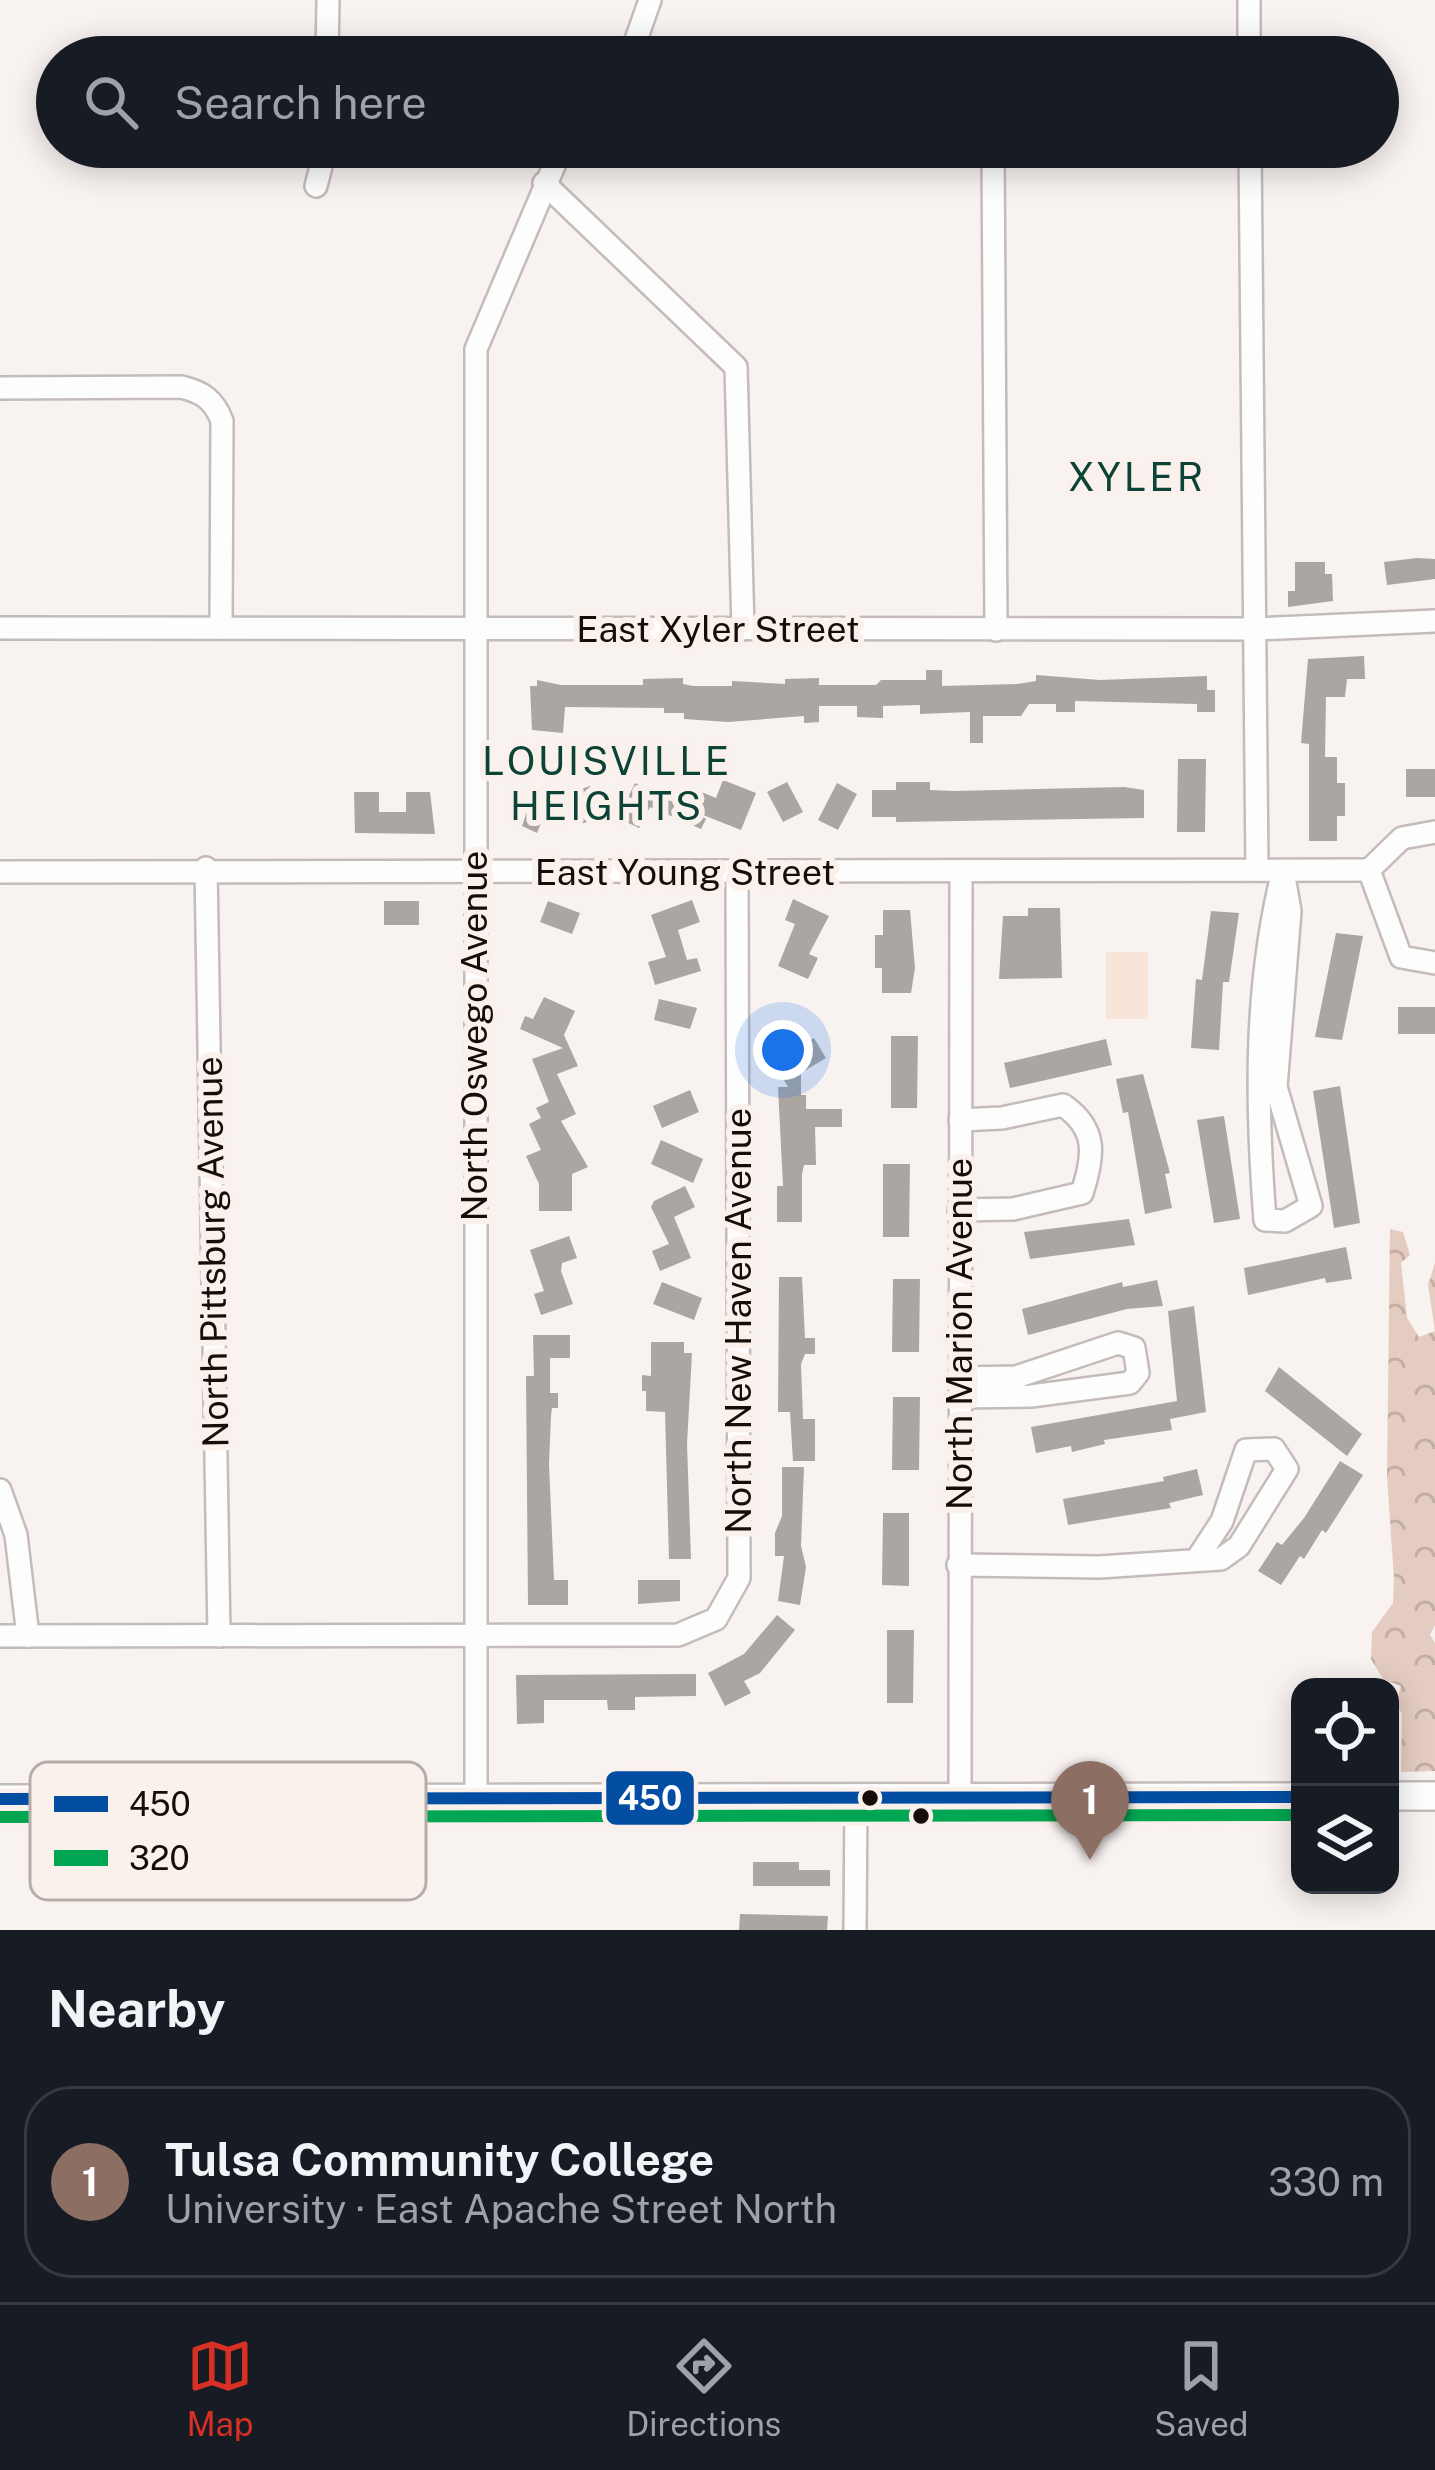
<!DOCTYPE html>
<meta charset="utf-8">
<style>
:root{--surface:#171b24;--page:#20242c;--text:#f1f3f6;--muted:#9ea1a6;--line:#363941;--accent:#d93025}
body{margin:0;font-family:"Public Sans",sans-serif;background:var(--page);color:var(--text)}
.controls{position:absolute;right:36px;bottom:36px;display:grid;overflow:hidden;border-radius:24px;box-shadow:0 6px 30px #0003}
.controls button{width:108px;height:108px;display:grid;place-items:center;padding:0;border:0;border-bottom:3px solid var(--line);background:var(--surface);color:var(--text);font:60px sans-serif}
.you{position:absolute;left:783px;top:1050px;width:42px;height:42px;margin:-30px;border:9px solid #fff;border-radius:50%;background:#1a73e8;box-shadow:0 0 0 18px #1a73e833}
.badge{display:grid;place-items:center;width:78px;height:78px;border-radius:50%;background:var(--accent);color:#fff;font-size:39px;font-weight:700}
.pin{position:absolute;translate:-50% -99px;filter:drop-shadow(0 3px 6px #0008)}
.pin::after{content:'';position:absolute;top:63px;width:42px;height:36px;background:inherit;clip-path:polygon(0 0,100% 0,50% 100%)}
.list{margin:0;padding:0;list-style:none}
h2{display:flex;justify-content:space-between;align-items:center;height:156px;margin:0;padding:0 48px;font-size:51px}
h2 small{font-size:39px;font-weight:400;color:var(--muted)}
.list li{display:grid;grid-template-columns:78px 1fr auto;gap:36px;align-items:center;box-sizing:border-box;height:192px;margin:0 24px 24px;padding:0 24px;border:3px solid var(--line);border-radius:48px}
.list b{display:block;font-size:45px;white-space:nowrap}
.list p{margin:0;font-size:39px;white-space:nowrap;color:var(--muted)}
.list em{font-size:39px;font-style:normal;color:var(--muted)}
.icon{flex:none;width:66px;height:66px;fill:none;stroke:currentColor;stroke-width:2;stroke-linecap:round;stroke-linejoin:round}
.map{position:relative;flex:none;width:1435px;height:1930px;overflow:hidden}
.search{position:absolute;background:var(--surface);box-shadow:0 6px 30px #0003;left:36px;right:36px;top:36px;height:132px;display:flex;align-items:center;gap:30px;box-sizing:border-box;padding:0 42px;border-radius:66px;color:var(--muted);font-size:45px}
.sheet{height:372px;background:var(--surface)}
nav{display:flex;justify-content:space-around;align-items:center;box-sizing:border-box;height:168px;border-top:3px solid var(--line);background:var(--surface);font-size:33px;color:var(--muted)}
nav a{display:grid;justify-items:center;gap:6px}
nav .on{color:var(--accent)}
.map>svg:first-child{display:block}
</style>
<div class="map">
<svg width="1435" height="1930" viewBox="0 0 1435 1930">
<defs>
<pattern id="forest-crowns" width="20" height="18" patternUnits="userSpaceOnUse" patternTransform="scale(3)"><rect width="20" height="18" fill="#e4ccc1"/><path d="M2 6a3 3 0 1 1 6 0M12 15a3 3 0 1 1 6 0" fill="none" stroke="#c3aea4"/></pattern>
</defs>
<rect width="100%" height="100%" fill="#f8f2f0"/>
<path fill="url(#forest-crowns)" d="M1390 1229 1403 1232 1410 1255 1401 1263 1407 1318 1419 1337 1435 1331 1428 1285 1435 1263V1625L1430 1635 1435 1643V1771L1401 1772 1402 1714 1396 1705 1401 1686 1383 1679 1371 1659 1372 1632 1393 1603 1394 1579 1387 1476Z"/>
<rect fill="#f9e4da" x="1106" y="952" width="42" height="67"/>
<g fill="#aca6a2">
<path d="M1417 558 1435 559V579L1387 585 1384 562Z"/>
<path d="M1295 562H1325V574H1332L1333 601 1288 607V591H1295Z"/>
<path d="M1364 656 1365 679H1347L1345 697H1326L1325 757H1337V783H1345V816H1337V841H1309V744L1301 743 1308 659Z"/>
<path d="M926 670H942V686L1017 684 1036 681V675L1100 680 1207 676V690H1215V712H1197V704L1075 701V712H1056V704H1029L1021 716H983V743H970V712L920 714V705L883 706V718L857 717V706H819V722L804 723V716L728 722 684 719V713H664V708L565 707 563 733 532 730 530 686H537V680L561 685H643V679L683 678V684L693 686H732V681L785 684V679L819 678V685H876L881 680H926Z"/>
<path d="M1178 759H1206L1205 832H1177Z"/>
<rect x="1406" y="769" width="29" height="28"/>
<path d="M723 780 756 793 741 830 698 813 706 819 701 829 650 807 639 828 618 818 635 783 677 804 685 785 716 798Z"/>
<path d="M787 782 803 812 783 822 767 792Z"/>
<path d="M896 782H930V790L955 791 1124 787 1144 790V818L896 822V817H872V790H896Z"/>
<path d="M837 783 857 794 838 830 818 820Z"/>
<path d="M590 786 601 818 580 824 569 793Z"/>
<path d="M535 787 562 797 551 825 541 823 537 833 522 826Z"/>
<path d="M354 792H379V812H406V792H430L435 834 355 833Z"/>
<path d="M793 899 829 916 809 954 818 958 808 979 778 966 795 924 785 920Z"/>
<path d="M692 900 700 922 678 930 687 960 697 958 701 971 655 985 648 962 666 957 651 915Z"/>
<rect x="384" y="901" width="35" height="24"/>
<path d="M548 901 580 913 572 934 540 922Z"/>
<path d="M1028 908H1060L1062 978 999 979 1003 916H1028Z"/>
<path d="M883 910H910L915 968 911 993H882V968H875V935H883Z"/>
<path d="M1211 911 1239 913 1229 982H1223L1219 1050 1191 1048 1196 979 1202 980Z"/>
<path d="M1336 933 1363 936 1342 1040 1315 1037Z"/>
<path d="M544 997 575 1011 564 1035 578 1066 557 1074 576 1114 561 1121 588 1167 572 1174V1211H539V1184L526 1156 541 1150 529 1124 541 1118 536 1108 549 1102 532 1059 563 1048 520 1029 525 1016 533 1019Z"/>
<path d="M659 999 697 1008 690 1029 654 1020Z"/>
<rect x="1398" y="1007" width="37" height="27"/>
<path d="M891 1036H918L917 1108H891Z"/>
<path d="M814 1038 826 1058 801 1073V1095H806V1109H842V1127H815L816 1165H804L802 1174V1222H777V1186H783L778 1087H788L773 1061Z"/>
<path d="M1106 1039 1112 1065 1010 1088 1004 1063Z"/>
<path d="M1143 1074 1170 1173 1165 1174 1172 1208 1145 1214 1128 1112 1123 1113 1116 1079Z"/>
<path d="M1340 1086 1360 1223 1334 1228 1313 1091Z"/>
<path d="M690 1090 699 1112 662 1128 653 1106Z"/>
<path d="M1224 1116 1240 1219 1214 1223 1197 1120Z"/>
<path d="M661 1140 703 1159 693 1183 651 1164Z"/>
<path d="M883 1164H910L909 1237H883Z"/>
<path d="M685 1186 695 1207 674 1217 691 1258 660 1271 652 1251 669 1244 651 1207 654 1201Z"/>
<path d="M1129 1219 1135 1245 1030 1259 1024 1232Z"/>
<path d="M569 1236 577 1258 562 1263 561 1271 573 1304 541 1315 534 1294 544 1291 530 1250Z"/>
<path d="M1346 1247 1352 1279 1326 1283 1325 1278 1248 1295 1244 1268Z"/>
<path d="M779 1277H802L805 1338H815V1354H805L801 1364 803 1419H815V1461H793L790 1412H778Z"/>
<path d="M893 1279H920L919 1352H892Z"/>
<path d="M1157 1280 1163 1306 1127 1309 1028 1335 1022 1309 1122 1282 1123 1287Z"/>
<path d="M662 1282 702 1298 694 1320 653 1304Z"/>
<path d="M1194 1306 1206 1412 1170 1419 1172 1430 1104 1440 1105 1444 1072 1452 1071 1446 1036 1453 1031 1427 1177 1401 1168 1311Z"/>
<path d="M533 1335H570V1358H550V1393H558V1408H552L551 1416 549 1464 554 1580H568V1605H528L526 1376H534Z"/>
<path d="M651 1342H684V1353H692L687 1444 691 1559H669L665 1412 646 1411V1391H642V1375L651 1376Z"/>
<path d="M1279 1367 1362 1434 1347 1456 1265 1391Z"/>
<path d="M893 1397H920L919 1470H892Z"/>
<path d="M1340 1461 1363 1475 1326 1533 1322 1530 1304 1559 1300 1556 1281 1585 1258 1571 1277 1542 1282 1545 1304 1518Z"/>
<path d="M782 1467H804L801 1546 806 1567 800 1605 778 1601 784 1556H775V1533L782 1516Z"/>
<path d="M1197 1469 1203 1495 1169 1503 1171 1508 1068 1525 1063 1499 1164 1481 1163 1477Z"/>
<path d="M883 1513H909V1586L882 1585Z"/>
<path d="M638 1580H680V1601L638 1604Z"/>
<path d="M777 1615 795 1630 760 1673 744 1681 751 1693 725 1706 708 1673 744 1654Z"/>
<path d="M887 1630H914L913 1703H887Z"/>
<path d="M696 1674V1696L635 1697V1710H608L607 1700H544V1723L517 1724 516 1675Z"/>
<path d="M753 1862H799V1870H830V1886H753Z"/>
<path d="M740 1914 828 1916 827 1930H739Z"/>
</g>
<g fill="none" stroke-linecap="round" stroke-linejoin="round">
<g stroke="#c4bcb9" stroke-width="26">
<g id="street">
<path d="M1249 0V57"/>
<path d="M327 57 328 0"/>
<path d="M630 57 650 0"/>
<path d="M993 147 996 630"/>
<path d="M1250 147 1257 870"/>
<path d="M544 183 736 367 743 629"/>
<path d="M316 186 326 147"/>
<path d="M0 388 181 387C203 392 214 400 222 421L221 628"/>
<path d="M0 628 1256 629 1435 621"/>
<path d="M1435 832 1402 838 1369 870 1401 957 1435 963"/>
<path d="M206 868 219 1636"/>
<path d="M1283 871 1290 911 1276 1087 1311 1206 1285 1221 1265 1220C1256 1103 1254 986 1283 871Z"/>
<path d="M0 872 1369 870"/>
<path d="M959 1210 1013 1209 1082 1193C1094 1156 1098 1129 1063 1105L1002 1118 960 1120"/>
<path d="M959 1378 1016 1377 1118 1343 1134 1348 1138 1373 1130 1383 1031 1396 959 1397"/>
<path d="M0 1490 16 1535 28 1636"/>
<path d="M958 1565 1099 1567 1221 1559 1239 1546 1287 1469 1274 1449 1246 1450 1222 1521 1199 1556"/>
<path d="M0 1636 678 1635 716 1619 739 1578 737 873"/>
<path d="M960 1797 961 872"/>
<path d="M476 1799V349L562 147"/>
<path d="M855 1930 856 1797"/>
</g>
</g>
<g stroke="#c4bcb9" stroke-width="32">
<g id="secondary">
<path d="M1390 1796H1435"/>
<path d="M0 1799 1300 1797"/>
</g>
</g>
<use href="#street" stroke="#fefdfd" stroke-width="21"/>
<use href="#secondary" stroke="#fefdfd" stroke-width="27"/>
<g stroke="#fbf1ec" stroke-width="21">
<path id="bus-1" d="M0 1799 1300 1797"/>
</g>
<g stroke="#fbf1ec" stroke-width="21">
<path id="bus-2" d="M0 1817 1300 1815"/>
</g>
<use href="#bus-1" stroke="#034ea2" stroke-width="12"/>
<use href="#bus-2" stroke="#00a651" stroke-width="12"/>
</g>
<g fill="#150d09" stroke="#fbf1ec" stroke-width="4.5">
<circle cx="870" cy="1798" r="10"/>
<circle cx="921" cy="1816" r="10"/>
</g>
<g text-anchor="middle" stroke-width="12" stroke-linejoin="round" paint-order="stroke">
<g font-size="36" fill="#150d09" stroke="#fbf1ec">
<text x="718" y="642">East Xyler Street</text>
<text x="685" y="885">East Young Street</text>
<text transform="translate(474 1036) rotate(-90)" y="13">North Oswego Avenue</text>
<text transform="translate(212 1252) rotate(-91)" y="13">North Pittsburg Avenue</text>
<text transform="translate(738 1321) rotate(-90)" y="13">North New Haven Avenue</text>
<text transform="translate(959 1334) rotate(-90)" y="13">North Marion Avenue</text>
</g>
<g font-size="39" letter-spacing="3" fill="#0b4336" stroke="#fbf1ec">
<text x="1137" y="491">XYLER</text>
<text x="607" y="775">LOUISVILLE<tspan x="607" dy="45">HEIGHTS</tspan></text>
</g>
</g>
<rect x="30" y="1762" width="396" height="138" rx="18" fill="#fbf1ec" stroke="#b6ada8" stroke-width="3"/>
<rect x="54" y="1796" width="54" height="16" fill="#034ea2"/>
<rect x="54" y="1850" width="54" height="16" fill="#00a651"/>
<g font-size="33" fill="#150d09">
<text x="129" y="1816">450</text>
<text x="129" y="1870">320</text>
</g>
<rect stroke="#fbf1ec" stroke-width="4.5" x="604" y="1769" width="92" height="58" rx="12" fill="#034ea2"/>
<g font-size="33" text-anchor="middle" font-weight="bold" fill="#fff">
<text x="650" y="1810">450</text>
</g>
</svg>
<div class="controls">
<button><svg class="icon" aria-label="locate" viewBox="0 0 24 24"><circle cx="12" cy="12" r="6"/><path d="M12 2v4M12 18v4M2 12h4M18 12h4"/></svg></button>
<button><svg class="icon" aria-label="layers" viewBox="0 0 24 24"><path d="M12 4l9 5-9 5-9-5zM3 14l9 5 9-5"/></svg></button>
</div>
<div class="you"></div>
<div class="pin badge" style="left:1090px;top:1860px;background:#8d6e63">1</div>
<div class="search"><svg class="icon" aria-label="search" viewBox="0 0 24 24"><circle cx="10" cy="10" r="6"/><path d="M15 15l6 6"/></svg>Search here</div>
</div>
<section class="sheet">
<h2>Nearby<small></small></h2>
<ul class="list">
<li><span class="badge" style="background:#8d6e63">1</span><div><b>Tulsa Community College</b><p>University · East Apache Street North</p></div><em>330 m</em></li>
</ul>
</section>
<nav>
<a class="on"><svg class="icon" aria-label="map" viewBox="0 0 24 24"><path d="M3 6l6-2 6 2 6-2v14l-6 2-6-2-6 2zM9 4v14M15 6v14"/></svg>Map</a>
<a><svg class="icon" aria-label="directions" viewBox="0 0 24 24"><path d="M12 3l9 9-9 9-9-9zM9 14v-3h6M13 9l2 2-2 2"/></svg>Directions</a>
<a><svg class="icon" aria-label="saved" viewBox="0 0 24 24"><path d="M7 4h10v16l-5-4-5 4z"/></svg>Saved</a>
</nav>
